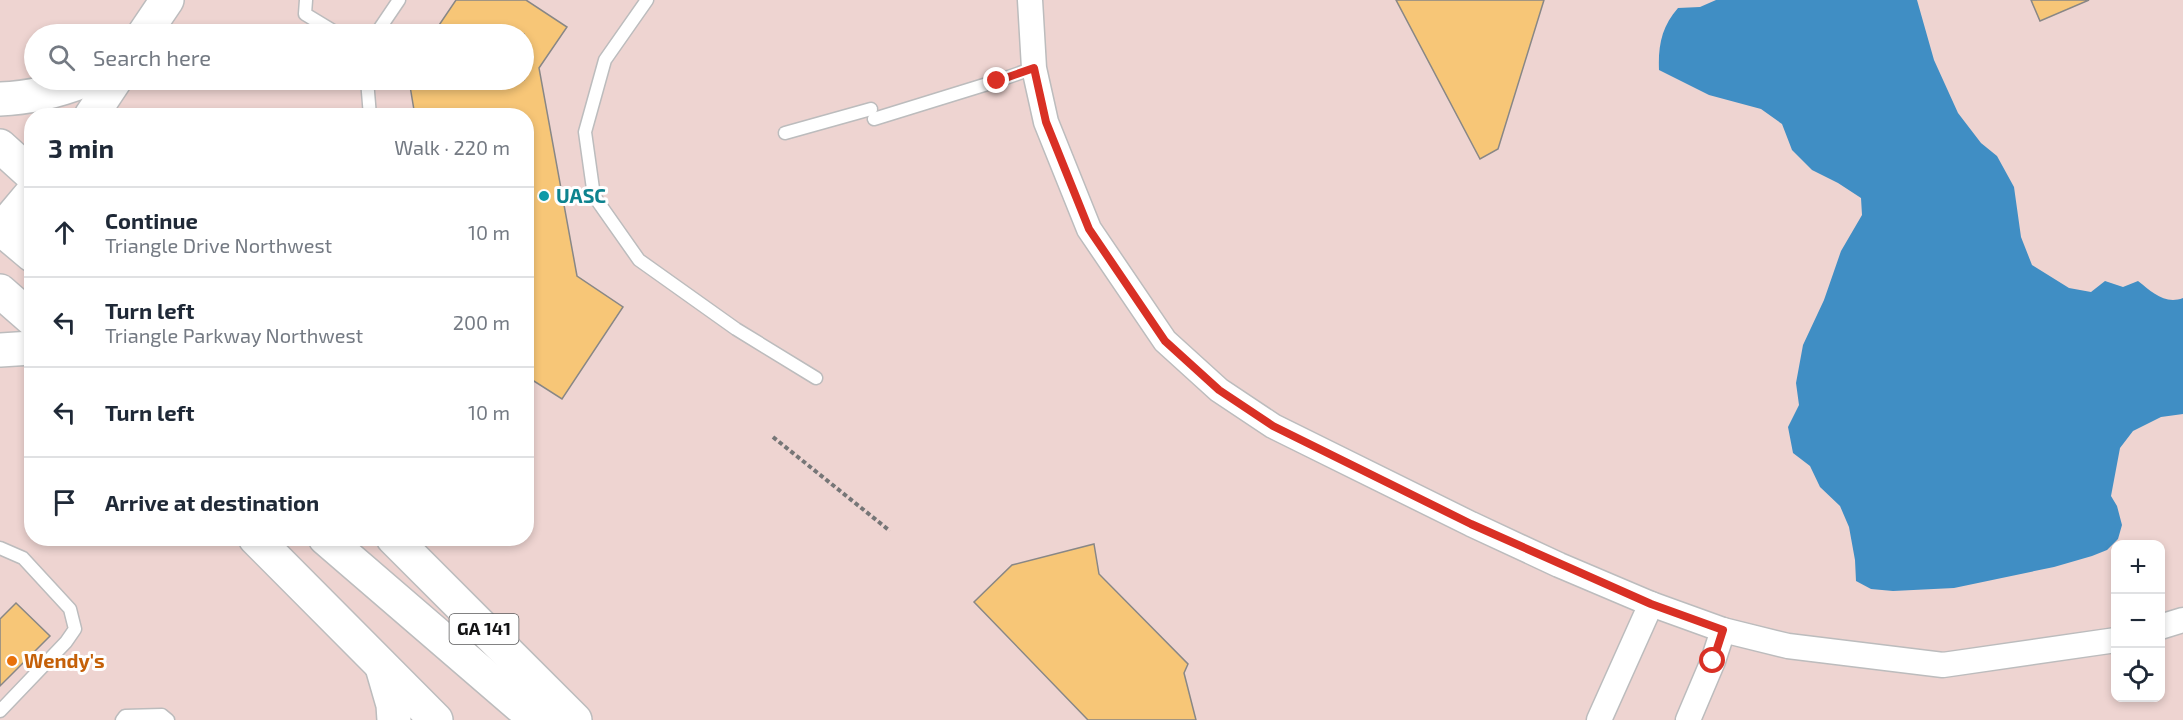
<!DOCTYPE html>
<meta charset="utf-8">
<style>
:root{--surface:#fff;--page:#f6f6f7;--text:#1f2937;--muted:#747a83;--line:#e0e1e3}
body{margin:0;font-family:"Exo 2",sans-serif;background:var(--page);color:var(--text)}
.controls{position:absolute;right:18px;bottom:18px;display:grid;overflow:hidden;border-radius:12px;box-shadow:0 3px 9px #0003}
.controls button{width:54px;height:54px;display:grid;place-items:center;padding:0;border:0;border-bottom:2px solid var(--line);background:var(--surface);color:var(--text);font:30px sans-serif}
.stop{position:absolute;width:18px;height:18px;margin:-14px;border:4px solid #d93025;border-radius:50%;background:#fff}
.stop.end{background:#d93025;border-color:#fff;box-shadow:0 2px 6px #0008}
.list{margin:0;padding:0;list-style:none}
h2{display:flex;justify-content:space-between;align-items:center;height:78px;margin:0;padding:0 24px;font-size:26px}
h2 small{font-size:20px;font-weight:400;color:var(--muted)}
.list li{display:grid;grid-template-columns:39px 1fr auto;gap:18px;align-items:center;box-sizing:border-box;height:90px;padding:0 24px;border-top:2px solid var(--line)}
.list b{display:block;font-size:22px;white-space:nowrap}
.list p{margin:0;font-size:20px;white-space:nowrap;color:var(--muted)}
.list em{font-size:20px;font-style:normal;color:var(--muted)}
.icon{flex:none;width:33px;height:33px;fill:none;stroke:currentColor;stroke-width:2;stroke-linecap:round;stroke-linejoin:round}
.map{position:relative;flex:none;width:2183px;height:720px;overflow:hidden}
.search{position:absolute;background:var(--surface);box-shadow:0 3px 9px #0003;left:24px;top:24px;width:510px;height:66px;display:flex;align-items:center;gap:15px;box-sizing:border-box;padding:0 21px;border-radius:33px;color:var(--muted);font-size:22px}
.panel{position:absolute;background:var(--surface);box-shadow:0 3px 9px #0003;left:24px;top:108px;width:510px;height:438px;border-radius:24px}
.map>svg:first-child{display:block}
</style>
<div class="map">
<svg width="2183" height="720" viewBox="0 0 2183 720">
<rect width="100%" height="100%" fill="#e4e5e6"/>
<path fill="#eed4d1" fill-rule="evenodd" d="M0 0H2183V720H0ZM34 34H524V80H34ZM32 116H526V538H32ZM2116 544H2160V698H2116Z"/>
<path fill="#408ec4" d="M1716 0H1917L1934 60 1958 113 1981 143 1997 156 2014 187 2021 237 2032 265 2069 288 2091 292 2105 281 2123 287 2138 281C2152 292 2165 305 2183 298V414L2161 417 2133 431 2120 448 2111 496 2117 506 2122 525 2118 539 2107 550 2092 556 2054 567 1954 588 1893 591 1871 589 1856 581 1855 560 1849 527 1840 506 1820 487 1810 466 1793 453 1788 427 1799 405 1796 383 1803 345 1824 300 1841 251 1862 215 1861 198 1838 183 1812 170 1792 150 1782 124 1761 109 1709 95 1659 70C1658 45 1662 26 1678 8L1700 7Z"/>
<g fill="#f7c677" stroke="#888786" stroke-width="1.5">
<path d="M456 0H526L567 27 539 68 577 276 623 307 562 399 526 376V116H415L409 80H524V34H433Z"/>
<path d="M1396 0H1544L1498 149 1480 159Z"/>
<path d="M2031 0H2089L2040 21Z"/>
<path d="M1094 544 1099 574 1188 664 1184 673 1196 720H1088L974 602 1012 565Z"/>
<path d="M16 603 50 636 0 686V619Z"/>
</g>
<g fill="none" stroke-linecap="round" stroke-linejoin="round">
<g stroke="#bcbcbd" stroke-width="15">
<g id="service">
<path d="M306 0 305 14 338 34"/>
<path d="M647 0 605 60 585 132 594 196 639 260 736 329 816 378"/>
<path d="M376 34 399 0"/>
<path d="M367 80 370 116"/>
<path d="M874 119 997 81 1034 68"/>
<path d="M785 133 871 109"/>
<path d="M0 548 23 558 70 609 75 629 66 642 0 711"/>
<path d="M122 720 125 716 162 715 168 720"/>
</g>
</g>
<g stroke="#bcbcbd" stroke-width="27">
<g id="minor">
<path d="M1030 0 1034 68 1046 122 1089 229 1165 341 1219 390 1273 426 1471 524 1559 565 1651 604 1723 630 1788 646 1943 665 2116 640"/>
<path d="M2160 627 2183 620"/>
<path d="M1599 720 1651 604"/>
<path d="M1688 720 1713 661 1723 630"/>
</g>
</g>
<g stroke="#bcbcbd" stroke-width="36">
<g id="secondary">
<path d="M144 34 167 0"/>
<path d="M91 116 115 80"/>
<path d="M0 231 32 193"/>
</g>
</g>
<g stroke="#bcbcbd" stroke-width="36">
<g id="trunk">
<path d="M0 99C30 98 58 91 86 80"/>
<path d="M0 146 32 175"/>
<path d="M1 229 32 255"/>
<path d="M0 291 32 319"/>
<path d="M0 350 32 348"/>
<path d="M255 538 436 720"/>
<path d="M325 538 520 706 550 720"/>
<path d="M393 538 575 720"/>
<path d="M382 667 393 705 394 720"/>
</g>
</g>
<path stroke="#767677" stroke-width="4" stroke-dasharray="4.5 3" stroke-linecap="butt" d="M773 437 890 531"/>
<use href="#service" stroke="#fff" stroke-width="12"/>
<use href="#minor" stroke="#fff" stroke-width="24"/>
<use href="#secondary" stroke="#fff" stroke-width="33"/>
<use href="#trunk" stroke="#fff" stroke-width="33"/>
</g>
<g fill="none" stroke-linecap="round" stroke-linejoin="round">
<path stroke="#d93025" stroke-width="8" d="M997 81 1034 68 1046 122 1089 229 1165 341 1219 390 1273 426 1471 524 1651 604 1723 630 1713 661"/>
</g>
<circle fill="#0f9aa8" stroke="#fff" stroke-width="2" cx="544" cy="196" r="6"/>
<circle fill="#e8710a" stroke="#fff" stroke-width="2" cx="12" cy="661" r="6"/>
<g text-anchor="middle" stroke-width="6" stroke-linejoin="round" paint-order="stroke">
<rect fill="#fff" stroke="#5a5a5b" stroke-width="1.5" x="449.5" y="614" width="69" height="30" rx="4.5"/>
<g font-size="18" font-weight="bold" fill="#141415">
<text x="484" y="635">GA 141</text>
</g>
<g font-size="20" font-weight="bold" fill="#0d838f" stroke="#fff" text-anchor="start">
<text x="556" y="203">UASC</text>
</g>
<g font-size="20" font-weight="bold" fill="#c56008" stroke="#fff" text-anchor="start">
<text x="24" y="668">Wendy's</text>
</g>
</g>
</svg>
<div class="controls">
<button>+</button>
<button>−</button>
<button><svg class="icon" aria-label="locate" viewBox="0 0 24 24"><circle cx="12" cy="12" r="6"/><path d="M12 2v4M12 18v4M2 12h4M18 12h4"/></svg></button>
</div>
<div class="stop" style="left:1713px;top:661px"></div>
<div class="stop end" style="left:997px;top:81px"></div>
<div class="search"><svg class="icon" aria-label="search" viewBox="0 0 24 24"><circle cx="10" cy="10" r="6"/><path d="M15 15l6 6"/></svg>Search here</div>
<section class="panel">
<h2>3 min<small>Walk · 220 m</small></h2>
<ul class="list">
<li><svg class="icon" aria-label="ahead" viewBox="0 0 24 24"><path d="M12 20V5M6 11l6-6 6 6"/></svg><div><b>Continue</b><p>Triangle Drive Northwest</p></div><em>10 m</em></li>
<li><svg class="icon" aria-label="left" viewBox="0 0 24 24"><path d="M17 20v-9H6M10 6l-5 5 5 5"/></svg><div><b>Turn left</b><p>Triangle Parkway Northwest</p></div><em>200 m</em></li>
<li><svg class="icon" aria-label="left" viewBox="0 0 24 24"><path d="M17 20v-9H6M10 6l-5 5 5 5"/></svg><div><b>Turn left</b></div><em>10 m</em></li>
<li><svg class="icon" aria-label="arrive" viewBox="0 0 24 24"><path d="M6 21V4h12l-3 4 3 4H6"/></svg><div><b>Arrive at destination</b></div></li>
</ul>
</section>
</div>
